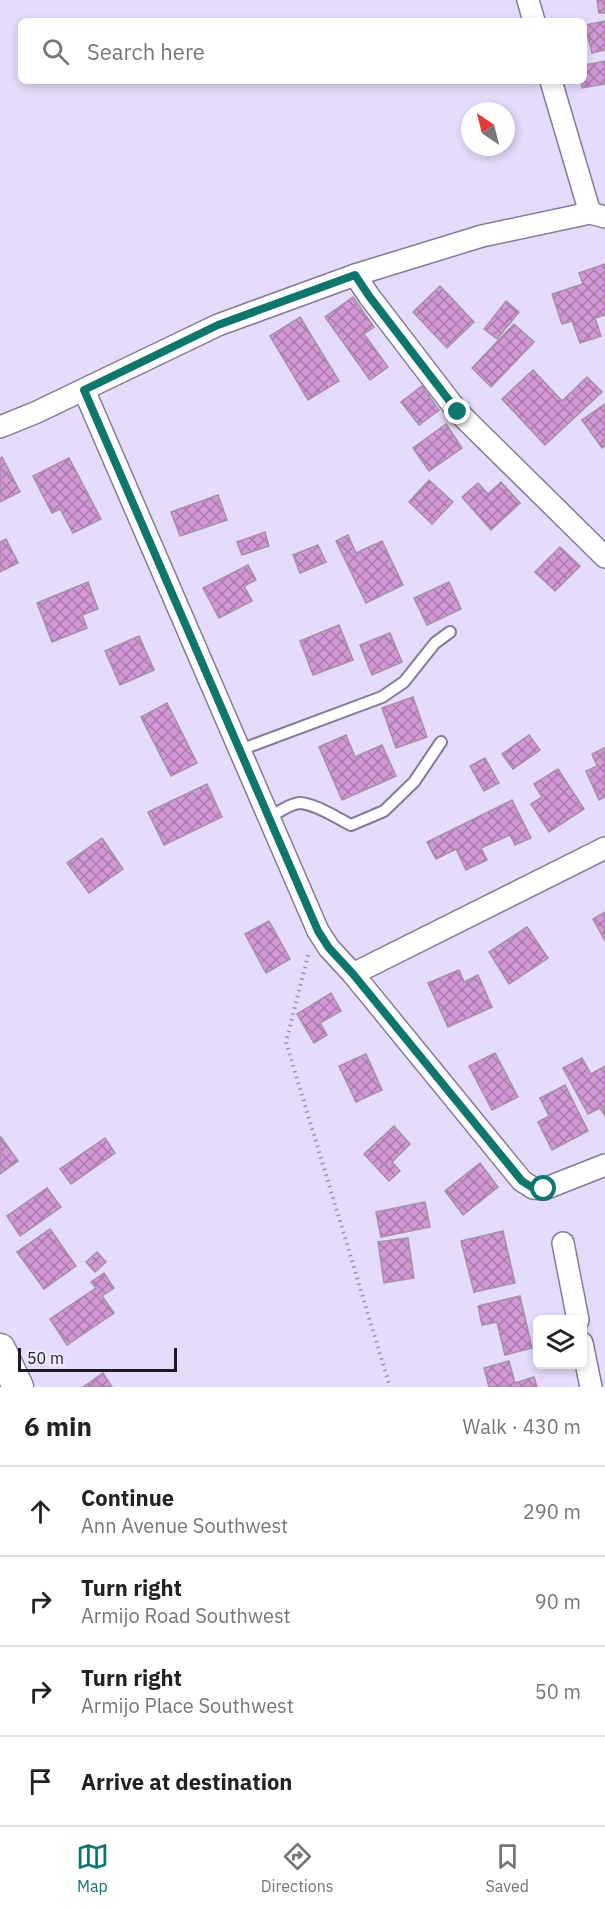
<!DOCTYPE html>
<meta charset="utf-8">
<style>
:root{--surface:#fff;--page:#f2f2f2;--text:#222;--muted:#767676;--line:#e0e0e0;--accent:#0f766e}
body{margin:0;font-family:"IBM Plex Sans",sans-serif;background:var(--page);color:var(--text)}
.controls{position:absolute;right:18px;bottom:18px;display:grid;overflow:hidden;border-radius:9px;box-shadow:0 3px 9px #0003}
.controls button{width:54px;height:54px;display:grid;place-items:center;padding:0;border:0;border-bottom:2px solid var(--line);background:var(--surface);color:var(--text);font:30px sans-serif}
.compass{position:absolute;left:461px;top:102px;width:54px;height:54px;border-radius:50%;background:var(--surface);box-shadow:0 3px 9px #0003;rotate:325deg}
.scale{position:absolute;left:18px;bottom:15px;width:159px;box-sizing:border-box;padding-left:6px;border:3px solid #1d1a25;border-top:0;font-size:16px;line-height:21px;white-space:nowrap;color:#1d1a25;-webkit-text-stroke:4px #f0eafe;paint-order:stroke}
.stop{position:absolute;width:18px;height:18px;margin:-14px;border:4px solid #0f766e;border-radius:50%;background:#fff}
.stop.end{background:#0f766e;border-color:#fff;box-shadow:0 2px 6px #0008}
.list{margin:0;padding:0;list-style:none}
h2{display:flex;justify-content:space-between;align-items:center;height:78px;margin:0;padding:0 24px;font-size:26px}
h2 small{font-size:20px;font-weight:400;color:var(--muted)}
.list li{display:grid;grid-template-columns:39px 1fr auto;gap:18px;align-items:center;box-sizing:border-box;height:90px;padding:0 24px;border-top:2px solid var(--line)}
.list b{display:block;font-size:22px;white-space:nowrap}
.list p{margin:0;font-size:20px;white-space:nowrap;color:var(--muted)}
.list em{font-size:20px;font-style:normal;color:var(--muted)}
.icon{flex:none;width:33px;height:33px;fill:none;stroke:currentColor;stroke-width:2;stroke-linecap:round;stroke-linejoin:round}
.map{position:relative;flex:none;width:605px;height:1387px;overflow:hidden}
.search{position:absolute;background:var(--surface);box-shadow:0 3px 9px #0003;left:18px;right:18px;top:18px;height:66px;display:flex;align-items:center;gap:15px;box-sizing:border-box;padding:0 21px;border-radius:9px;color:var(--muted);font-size:22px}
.sheet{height:438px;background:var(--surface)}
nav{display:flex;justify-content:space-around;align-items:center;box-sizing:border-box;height:84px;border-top:2px solid var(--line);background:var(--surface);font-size:16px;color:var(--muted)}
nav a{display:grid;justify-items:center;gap:3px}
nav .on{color:var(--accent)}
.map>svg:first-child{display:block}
</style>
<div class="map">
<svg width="605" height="1387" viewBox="0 0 605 1387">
<defs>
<pattern id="building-cross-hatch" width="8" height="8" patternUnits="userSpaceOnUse" patternTransform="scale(1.5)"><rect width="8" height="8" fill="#d297d5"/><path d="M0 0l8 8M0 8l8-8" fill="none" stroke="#aa7aad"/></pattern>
</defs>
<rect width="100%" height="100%" fill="#e5dbfa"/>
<g fill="url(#building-cross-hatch)" stroke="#a790a8" stroke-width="1.5">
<path d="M597 0H605V13H599Z"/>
<path d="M605 21V50L592 53 585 25Z"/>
<path d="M605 61V84L582 88 581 81H584V65Z"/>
<path d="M605 264V315L595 318 601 336 580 343 572 321 562 324 552 294 583 284 579 273Z"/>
<path d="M440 286 474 322 447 348 413 312Z"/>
<path d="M353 297 374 327 364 334 388 367 370 380 325 317Z"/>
<path d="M506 301 519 312 497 339 484 329Z"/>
<path d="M300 317 339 381 308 400 270 336Z"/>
<path d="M514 324 534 342 491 387 472 368Z"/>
<path d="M533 370 562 401 587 377 602 392 545 445 502 399Z"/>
<path d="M422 386 439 410 419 425 401 402Z"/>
<path d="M605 404V446L602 448 582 420Z"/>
<path d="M446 424 462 448 429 471 413 448Z"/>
<path d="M2 457 20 492 0 502V458Z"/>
<path d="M69 458 101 519 73 533 60 509 52 513 33 476Z"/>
<path d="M429 480 453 502 432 524 409 502Z"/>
<path d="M501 482 520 503 491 530 462 497 478 483 488 494Z"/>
<path d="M218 495 227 520 180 536 171 512Z"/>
<path d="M265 532 269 546 242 555 237 542Z"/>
<path d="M348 535 356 553 382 541 403 585 366 603 336 541Z"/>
<path d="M6 539 18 563 0 572V542Z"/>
<path d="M318 545 326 562 300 573 293 555Z"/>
<path d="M560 547 580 566 555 591 535 572Z"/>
<path d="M248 565 256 580 244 586 252 601 219 618 203 588Z"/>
<path d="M88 582 98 609 82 615 87 628 52 642 37 603Z"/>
<path d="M449 582 461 609 427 625 414 598Z"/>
<path d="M339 625 353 660 313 675 300 641Z"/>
<path d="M390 633 402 662 372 675 360 645Z"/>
<path d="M139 636 154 670 120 685 105 651Z"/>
<path d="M413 697 427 737 396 748 382 708Z"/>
<path d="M167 703 197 763 171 776 141 717Z"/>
<path d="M346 735 355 757 382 745 396 776 342 800 319 747Z"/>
<path d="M529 735 540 750 513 769 502 754Z"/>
<path d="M604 748 605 797 599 800 586 771 597 766 592 754Z"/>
<path d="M485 758 499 783 484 791 470 766Z"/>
<path d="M558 769 584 809 549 832 531 804 542 797 534 784Z"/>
<path d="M207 784 222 817 164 845 148 812Z"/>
<path d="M512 800 531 838 515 845 510 835 481 848 487 860 466 870 456 849 436 859 427 842Z"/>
<path d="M102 838 123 869 89 893 67 863Z"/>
<path d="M605 912V941L593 919Z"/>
<path d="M269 921 290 959 266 973 245 934Z"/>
<path d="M527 927 548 958 509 984 489 952Z"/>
<path d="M459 970 464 982 478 975 492 1007 448 1027 428 983Z"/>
<path d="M331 993 341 1011 320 1023 327 1035 314 1043 297 1014Z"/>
<path d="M495 1053 518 1097 492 1110 469 1066Z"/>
<path d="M366 1054 382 1090 356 1102 339 1066Z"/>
<path d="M582 1058 591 1074 605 1066V1116L600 1108 588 1114 563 1068Z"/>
<path d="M565 1085 588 1131 552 1150 538 1122 549 1116 540 1098Z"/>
<path d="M394 1126 410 1144 392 1162 400 1171 389 1181 364 1154Z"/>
<path d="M1 1137 18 1161 0 1174V1138Z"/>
<path d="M105 1138 115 1153 71 1184 60 1169Z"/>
<path d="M480 1163 498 1187 463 1215 445 1191Z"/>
<path d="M47 1188 61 1207 20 1236 7 1216Z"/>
<path d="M425 1202 430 1227 381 1237 376 1212Z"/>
<path d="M50 1229 76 1266 44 1289 17 1252Z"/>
<path d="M503 1231 515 1283 474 1292 461 1241Z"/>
<path d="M408 1238 414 1278 384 1283 378 1242Z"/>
<path d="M97 1252 106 1262 95 1272 86 1262Z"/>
<path d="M104 1273 114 1288 102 1296 114 1313 67 1345 50 1319 96 1288 91 1282Z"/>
<path d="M520 1296 532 1348 505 1355 497 1322 482 1325 478 1306Z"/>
<path d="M509 1361 515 1383 534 1377 537 1387H489L484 1368Z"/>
<path d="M103 1373 112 1387H83Z"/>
</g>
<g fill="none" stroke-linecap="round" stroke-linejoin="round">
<g stroke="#857b98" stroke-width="14">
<g id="lane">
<path d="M240 750 382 697 404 682 435 643 450 632"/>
<path d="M269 818C277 813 289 804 299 803 314 803 337 818 351 825L384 811 414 782 441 742"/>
</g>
</g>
<g stroke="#857b98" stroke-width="24">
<g id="street">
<path d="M528 0 534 21"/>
<path d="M551 81 590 213"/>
<path d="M355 275 369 296 458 412 605 557"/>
<path d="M84 390 318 931 329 948 353 974 522 1181 533 1188 544 1189 605 1165"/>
<path d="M0 427 37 412 218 325 355 275 482 236 590 213 605 217"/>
<path d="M353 974 605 848"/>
<path d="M563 1243 578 1320"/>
<path d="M582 1343 591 1387"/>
</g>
</g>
<g stroke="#857b98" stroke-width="33">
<path id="secondary" d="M0 1349 18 1387"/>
</g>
<path stroke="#9e96ae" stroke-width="4" stroke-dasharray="1.5 4.5" stroke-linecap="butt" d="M308 955 286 1042 390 1387"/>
<use href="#lane" stroke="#fff" stroke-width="10"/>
<use href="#street" stroke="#fff" stroke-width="21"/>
<use href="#secondary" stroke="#fff" stroke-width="30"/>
</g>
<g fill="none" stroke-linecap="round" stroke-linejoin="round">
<path stroke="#0f766e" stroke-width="8" d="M458 412 369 296 355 275 218 325 84 390 318 931 329 948 353 974 522 1181 533 1188 544 1189"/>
</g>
</svg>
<div class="controls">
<button><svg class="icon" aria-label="layers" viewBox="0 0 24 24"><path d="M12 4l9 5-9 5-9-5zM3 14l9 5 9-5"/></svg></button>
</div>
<svg class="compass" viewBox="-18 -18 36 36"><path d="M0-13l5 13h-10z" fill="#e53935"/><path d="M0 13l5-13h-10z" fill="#767676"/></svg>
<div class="scale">50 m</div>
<div class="stop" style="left:544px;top:1189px"></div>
<div class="stop end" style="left:458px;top:412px"></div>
<div class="search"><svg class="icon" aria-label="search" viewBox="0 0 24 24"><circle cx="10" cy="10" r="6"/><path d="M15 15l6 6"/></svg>Search here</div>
</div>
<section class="sheet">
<h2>6 min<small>Walk · 430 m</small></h2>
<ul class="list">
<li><svg class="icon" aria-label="ahead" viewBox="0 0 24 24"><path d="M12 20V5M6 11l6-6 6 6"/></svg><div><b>Continue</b><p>Ann Avenue Southwest</p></div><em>290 m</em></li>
<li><svg class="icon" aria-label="right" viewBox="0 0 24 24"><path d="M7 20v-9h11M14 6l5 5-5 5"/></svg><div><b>Turn right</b><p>Armijo Road Southwest</p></div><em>90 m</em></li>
<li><svg class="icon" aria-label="right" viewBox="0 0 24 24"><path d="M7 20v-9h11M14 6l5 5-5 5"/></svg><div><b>Turn right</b><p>Armijo Place Southwest</p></div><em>50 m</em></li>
<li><svg class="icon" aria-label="arrive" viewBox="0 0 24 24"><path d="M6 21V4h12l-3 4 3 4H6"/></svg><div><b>Arrive at destination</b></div></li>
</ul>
</section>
<nav>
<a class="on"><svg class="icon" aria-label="map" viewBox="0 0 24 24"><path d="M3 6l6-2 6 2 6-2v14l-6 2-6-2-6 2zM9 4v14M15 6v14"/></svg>Map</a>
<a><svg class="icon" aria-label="directions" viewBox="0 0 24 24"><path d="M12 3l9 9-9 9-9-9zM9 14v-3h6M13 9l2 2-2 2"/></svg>Directions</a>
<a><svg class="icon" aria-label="saved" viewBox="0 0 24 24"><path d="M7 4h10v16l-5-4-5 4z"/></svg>Saved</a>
</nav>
